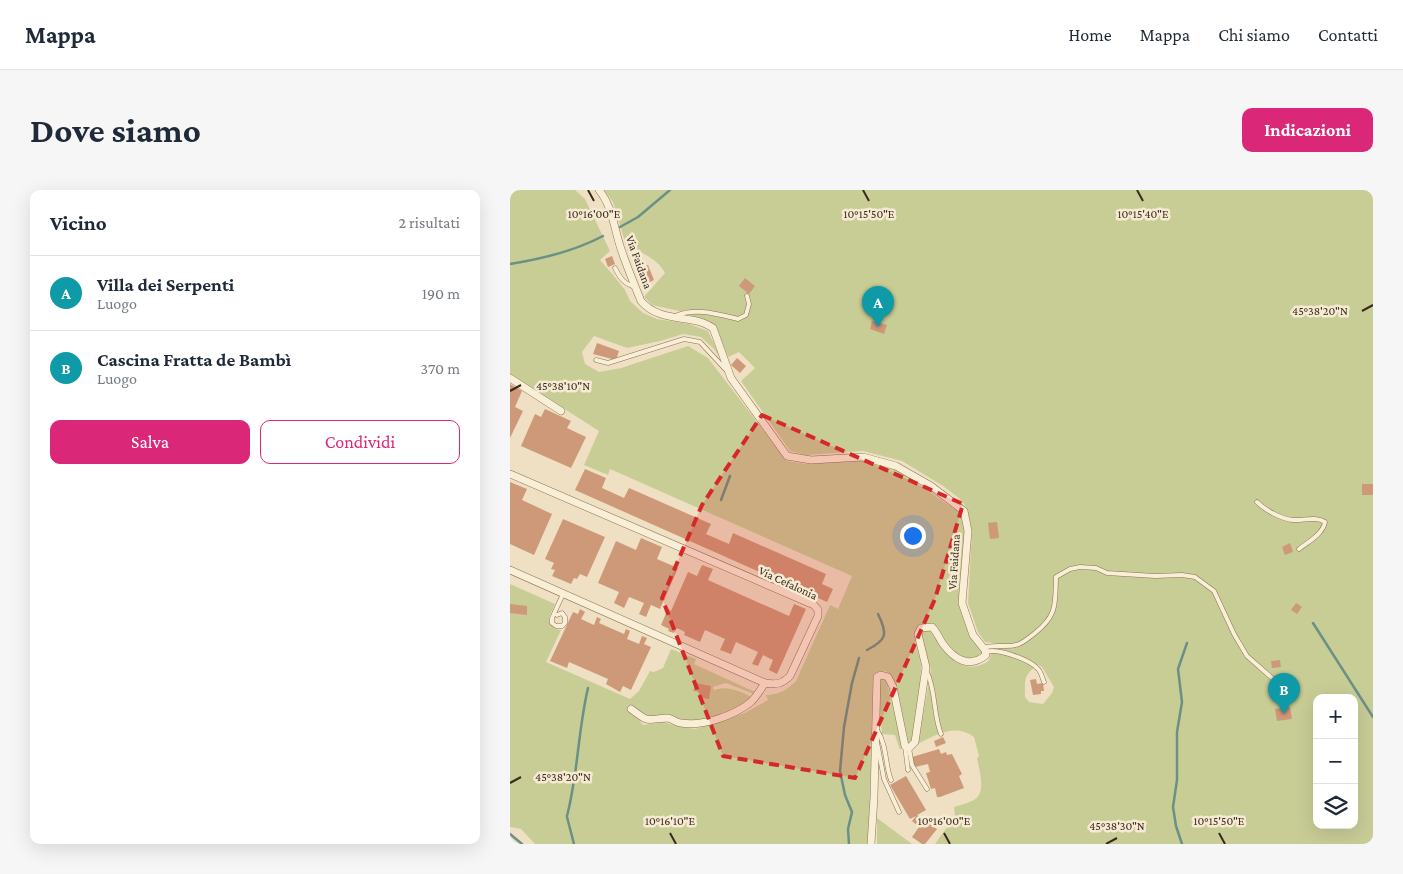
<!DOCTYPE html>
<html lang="it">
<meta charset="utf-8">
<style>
:root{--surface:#fff;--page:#f6f6f7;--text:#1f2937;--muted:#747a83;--line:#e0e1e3;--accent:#db2777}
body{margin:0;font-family:"Crimson Pro",serif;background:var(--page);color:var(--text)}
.controls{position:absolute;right:15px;bottom:15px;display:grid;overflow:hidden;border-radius:10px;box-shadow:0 5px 20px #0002}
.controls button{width:45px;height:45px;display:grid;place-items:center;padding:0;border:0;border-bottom:1px solid var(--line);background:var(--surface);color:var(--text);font:25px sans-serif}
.you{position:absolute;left:402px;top:345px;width:18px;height:18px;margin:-12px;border:4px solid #fff;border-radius:50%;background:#1a73e8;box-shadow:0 0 0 8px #1a73e833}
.badge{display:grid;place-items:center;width:32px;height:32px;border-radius:50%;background:var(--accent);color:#fff;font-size:16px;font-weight:700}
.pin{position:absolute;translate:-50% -41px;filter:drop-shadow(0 1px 2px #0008)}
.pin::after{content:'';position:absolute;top:26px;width:18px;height:15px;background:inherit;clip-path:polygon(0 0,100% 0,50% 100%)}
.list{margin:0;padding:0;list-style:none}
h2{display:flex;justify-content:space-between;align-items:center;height:65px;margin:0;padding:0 20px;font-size:21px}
h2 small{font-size:16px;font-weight:400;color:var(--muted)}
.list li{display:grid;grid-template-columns:32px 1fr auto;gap:15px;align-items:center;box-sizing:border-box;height:75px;padding:0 20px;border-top:1px solid var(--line)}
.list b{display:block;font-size:19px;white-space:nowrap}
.list p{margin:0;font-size:16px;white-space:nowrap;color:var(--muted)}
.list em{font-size:16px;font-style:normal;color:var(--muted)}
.actions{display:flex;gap:10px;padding:15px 20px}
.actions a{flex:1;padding:11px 0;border:1px solid var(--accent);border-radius:10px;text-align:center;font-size:18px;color:var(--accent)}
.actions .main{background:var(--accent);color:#fff}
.icon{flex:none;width:28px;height:28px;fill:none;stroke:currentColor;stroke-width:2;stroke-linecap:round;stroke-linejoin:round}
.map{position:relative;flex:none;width:863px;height:654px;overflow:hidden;border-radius:10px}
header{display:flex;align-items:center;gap:30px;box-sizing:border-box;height:70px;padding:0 25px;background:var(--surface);border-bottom:1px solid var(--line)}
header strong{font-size:24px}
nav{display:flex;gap:28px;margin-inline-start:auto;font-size:18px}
.intro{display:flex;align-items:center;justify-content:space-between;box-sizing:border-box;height:120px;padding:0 30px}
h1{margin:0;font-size:35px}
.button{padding:12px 22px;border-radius:10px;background:var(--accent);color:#fff;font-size:18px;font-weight:700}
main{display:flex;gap:30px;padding:0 30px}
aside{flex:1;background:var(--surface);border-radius:10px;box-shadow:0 5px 20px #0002}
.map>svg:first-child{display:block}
</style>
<header>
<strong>Mappa</strong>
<nav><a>Home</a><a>Mappa</a><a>Chi siamo</a><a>Contatti</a></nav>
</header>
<div class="intro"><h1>Dove siamo</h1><a class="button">Indicazioni</a></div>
<main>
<aside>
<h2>Vicino<small>2 risultati</small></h2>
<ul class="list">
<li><span class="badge" style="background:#0f9aa8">A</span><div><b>Villa dei Serpenti</b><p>Luogo</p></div><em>190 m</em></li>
<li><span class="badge" style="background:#0f9aa8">B</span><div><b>Cascina Fratta de Bambì</b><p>Luogo</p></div><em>370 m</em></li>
</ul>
<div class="actions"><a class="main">Salva</a><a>Condividi</a></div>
</aside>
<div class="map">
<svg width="863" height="654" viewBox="0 0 863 654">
<rect width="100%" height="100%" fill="#efe0c3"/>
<g fill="#c8cd96" fill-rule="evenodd">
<path d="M0 0H65L75 9 100 61 90 70 103 85 115 100 120 111 133 123 147 129 179 134 198 141 211 169 204 159 191 147 173 144 150 151 117 158 84 146 72 162 75 174 89 182 111 178 178 156 198 168 277 271 296 274 350 270 385 278 450 323 455 340 450 414 473 464C470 465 466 469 462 470 445 473 434 444 425 435 417 432 409 433 406 443 403 454 411 466 411 477 411 499 404 529 402 551L398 554 386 496C381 483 375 475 363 487L359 646 358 654H25L11 639 0 637V394L45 414 39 427V432L45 439 51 440 36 472 120 509 129 501 140 481 144 482 153 478 161 459 186 469 184 474 245 502 244 504 216 493 203 497 204 500C218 495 229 501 242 507 234 517 203 529 190 531 179 532 154 531 143 529 133 527 125 517 117 515L119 522 126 526 133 535 154 532 163 535 185 539 235 523 258 510 256 505C268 505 277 500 286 491L320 415 328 419 342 386 100 279 98 285 74 275 89 241 0 184Z"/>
<path d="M94 0H863V654H425L445 626 444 617C450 615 458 613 464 610 477 602 469 580 467 568L469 566 464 547C445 533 426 545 408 554L421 480 412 453 411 442 419 439C433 456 447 486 473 474 479 472 481 468 481 462H487L490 454 475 452 468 442 458 413 462 341 457 318 449 308 433 296 392 271 353 261 296 265 280 261 231 191 245 178 229 162 218 167 206 137 174 122 142 115 134 107 155 83C149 71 137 66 126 59L118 62 103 12ZM528 475 532 477 544 497 542 503 533 514 519 512 515 507C515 491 513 485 528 475ZM807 508H844V635H807Z"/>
<path d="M372 488 376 490 393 556 390 560 385 545 372 544 368 492Z"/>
<path d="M367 628 402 654H367Z"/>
</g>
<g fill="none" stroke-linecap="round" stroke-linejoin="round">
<g stroke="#6b9086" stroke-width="2.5">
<path d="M110 37 128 27 160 0"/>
<path d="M0 74C31 69 65 61 93 46"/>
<path d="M211 310 220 286"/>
<path d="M803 433 863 527"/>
<path d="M357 460C377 450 378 444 368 424"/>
<path d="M57 626C68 584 68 540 78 498"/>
<path d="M57 627 64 654"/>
<path d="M0 644 12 654"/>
<path d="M339 654 338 639 342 622 335 605 330 581 334 537 342 493 349 468"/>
<path d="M672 654 666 636 663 617 667 590V542L672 512 668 479 677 453"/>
</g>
</g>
<g fill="#ce9978">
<path d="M102 66 105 74 98 77 95 69Z"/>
<path d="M138 75 144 90 138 93 136 88 132 90 129 84 133 82 131 78Z"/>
<path d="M235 88 245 96 239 104 229 96Z"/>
<path d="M362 131 377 135 374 144 360 139Z"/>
<path d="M87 153 109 161 106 170 83 164Z"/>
<path d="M227 168 236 176 230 183 221 175Z"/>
<path d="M0 194 12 201 5 217 13 221 0 248Z"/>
<path d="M35 219 61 231 57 238 76 247 61 278 11 256 25 224 31 227Z"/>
<path d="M75 279 96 288 92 298 114 308 119 298 201 334 196 344 219 354 223 343 316 384 312 394 323 399 317 412 65 300Z"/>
<path d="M0 292 17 299 12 310 42 324 24 365 0 354Z"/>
<rect x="852" y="294" width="11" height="11"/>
<path d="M53 329 95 347 77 387 70 384 67 389 64 388 61 394 42 386 45 380 41 379 44 373 35 369Z"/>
<path d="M487 332 489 348 480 349 478 333Z"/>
<path d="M131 348 152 357 147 369 168 378 150 419 141 415 136 427 129 424 134 413 119 407 114 418 104 413 109 402 88 393 106 351 126 360Z"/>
<path d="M780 353 783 362 775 365 772 357Z"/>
<path d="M192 375 203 379 198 390 279 426 284 414 296 419 267 484 259 480 263 470 253 465 248 476 242 474 248 462 226 452 221 464 210 460 215 449 195 440 190 452 174 445 175 442 167 438 164 443 158 441 159 439 151 435 158 419 161 421 178 382 187 386Z"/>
<path d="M786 413 792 417 787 424 781 420Z"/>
<path d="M0 414 17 416V425L0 423Z"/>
<path d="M70 419 75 422 71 429 84 435 87 427 91 429 89 433 114 444 116 439 120 441 117 449 129 454 132 446 137 448 134 454 141 457 121 500 113 496 110 502 96 494 98 489 59 472 57 478 40 471 63 422 68 424Z"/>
<path d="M770 470 771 477 762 478 761 471Z"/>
<path d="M526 489 527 494 533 493 534 501H531V504L523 505 520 490Z"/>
<path d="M185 493 201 496 199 509 188 507 189 502 183 501Z"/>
<path d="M780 517 782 529 767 531 765 519Z"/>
<path d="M433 547 436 553 426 557 424 551Z"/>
<path d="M429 559 431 564 436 562 437 565 442 564 452 584 449 586 454 598 430 607H427L425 598 421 599 416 583 420 582 418 574 405 577 402 567Z"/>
<path d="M396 586 416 620 407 625 427 639 415 654H412L402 647 409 637 402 631 406 626 400 629 380 595Z"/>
</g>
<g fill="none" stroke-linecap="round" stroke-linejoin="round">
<g stroke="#897159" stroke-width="5">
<g id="lane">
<path d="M105 78C110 88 114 94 125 97"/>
<path d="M165 126C186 117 207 124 228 129L236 125 239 114 237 106"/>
<path d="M86 170 98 173 174 149 190 152 216 180"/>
<path d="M747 312C755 320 771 329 783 330 793 331 805 326 815 332 813 344 798 352 789 359"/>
<path d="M47 425 52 423 55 427V433L52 436H46L42 433V428L53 404"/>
<path d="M474 458C485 453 497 459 509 454 514 452 520 447 525 443 548 425 545 413 546 387L560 379 570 377 586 378 597 383 645 386 672 385 685 387 704 401 724 444 737 466 770 495 778 507"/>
<path d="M476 462C487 458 518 469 527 478 531 481 532 487 534 492"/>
<path d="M417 482C426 501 423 524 431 544"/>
<path d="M367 540C377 555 375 575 381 590"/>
<path d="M367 552 374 589 389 622"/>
<path d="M395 556 398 580"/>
<path d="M399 558 402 575 417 599"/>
</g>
</g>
<g stroke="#897159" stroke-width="8">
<g id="street">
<path d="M89 0C103 17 104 39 111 59 117 77 124 94 131 111 145 128 168 127 187 131 193 132 198 135 203 138L221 188 277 266 301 270 353 267 386 276 421 296 454 321 458 341 452 413 463 445 475 460 476 465C459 479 444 469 433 454 429 448 427 442 422 437L411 438 408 444 416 477 405 552 399 558 395 556 383 497 378 487 371 485 367 487 364 607 361 654"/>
<path d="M0 188 51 221"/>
<path d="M0 284 304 415 308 420V426L280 486C272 494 266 495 255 493L0 380"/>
<path d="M121 519C141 534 135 529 157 528 162 528 166 533 171 533 193 537 225 525 241 512 246 507 251 499 255 493"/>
</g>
</g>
<use href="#lane" stroke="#f9eed6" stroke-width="4"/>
<use href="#street" stroke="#f9eed6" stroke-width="7"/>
</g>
<path fill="#d62828" fill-opacity="0.2" stroke="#d62828" stroke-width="4" stroke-dasharray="10 6" stroke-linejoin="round" d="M252 225 453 314 425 409 345 588 213 566 152 408 192 315Z"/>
<path fill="none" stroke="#392a1e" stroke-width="2" d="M78 0 84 11M353 0 359 11M627 0 633 11M852 121 863 115M0 201 11 195M0 593 11 587M160 643 166 654M434 643 440 654M709 643 715 654M596 654 607 648"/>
<g text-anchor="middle" stroke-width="5" stroke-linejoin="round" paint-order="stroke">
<g font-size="12" fill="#392a1e" stroke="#f6ebd2">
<text transform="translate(129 72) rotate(70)" y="4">Via Faidana</text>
<text transform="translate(444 372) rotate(-86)" y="4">Via Faidana</text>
<text transform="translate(278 393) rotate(25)" y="4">Via Cefalonia</text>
</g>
</g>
<g font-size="12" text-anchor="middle" fill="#392a1e" stroke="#f6ebd2" stroke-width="5" stroke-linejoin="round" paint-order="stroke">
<text x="84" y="28">10°16'00"E</text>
<text x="359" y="28">10°15'50"E</text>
<text x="633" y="28">10°15'40"E</text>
<text x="810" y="125">45°38'20"N</text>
<text x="53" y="200">45°38'10"N</text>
<text x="53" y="591">45°38'20"N</text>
<text x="160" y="635">10°16'10"E</text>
<text x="434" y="635">10°16'00"E</text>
<text x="709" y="635">10°15'50"E</text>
<text x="607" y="640">45°38'30"N</text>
</g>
</svg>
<div class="controls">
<button>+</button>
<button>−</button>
<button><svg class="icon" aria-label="layers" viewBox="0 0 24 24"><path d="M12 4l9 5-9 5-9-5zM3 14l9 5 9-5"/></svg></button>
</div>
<div class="you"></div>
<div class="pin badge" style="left:368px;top:137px;background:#0f9aa8">A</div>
<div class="pin badge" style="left:774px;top:524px;background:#0f9aa8">B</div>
</div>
</main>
